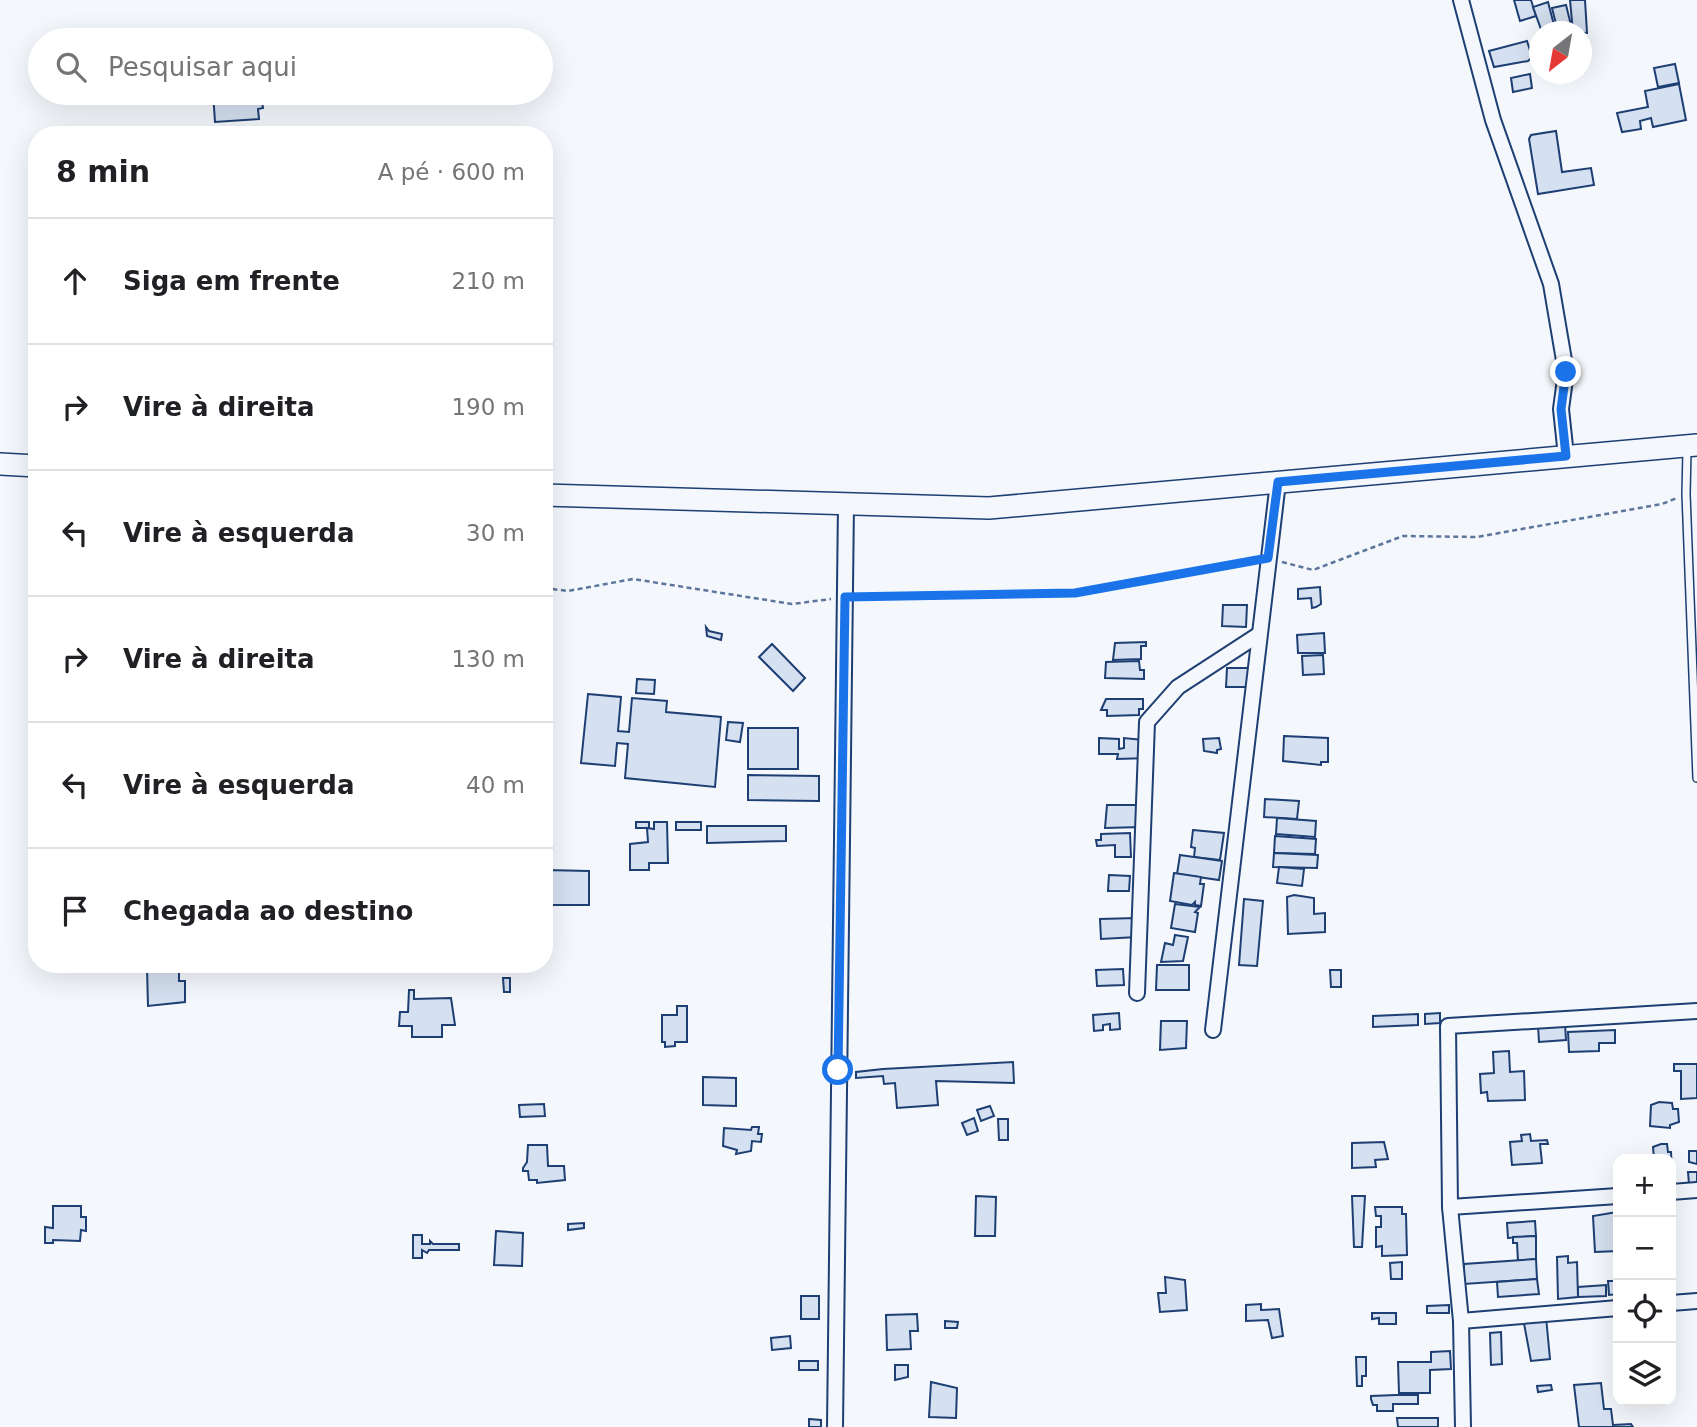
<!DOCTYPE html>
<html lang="pt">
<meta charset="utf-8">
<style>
:root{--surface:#fff;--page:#f2f2f2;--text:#202124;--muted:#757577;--line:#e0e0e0}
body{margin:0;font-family:"DejaVu Sans",sans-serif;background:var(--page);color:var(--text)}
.controls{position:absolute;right:21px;bottom:21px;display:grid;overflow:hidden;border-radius:14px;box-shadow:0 7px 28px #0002}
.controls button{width:63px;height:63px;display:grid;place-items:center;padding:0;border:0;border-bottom:2px solid var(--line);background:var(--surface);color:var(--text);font:35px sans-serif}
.compass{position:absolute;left:1529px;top:21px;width:63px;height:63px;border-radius:50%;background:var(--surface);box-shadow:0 7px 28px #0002;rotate:211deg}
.stop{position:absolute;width:21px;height:21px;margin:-16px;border:5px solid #1a73e8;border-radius:50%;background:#fff}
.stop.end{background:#1a73e8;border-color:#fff;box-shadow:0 2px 7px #0008}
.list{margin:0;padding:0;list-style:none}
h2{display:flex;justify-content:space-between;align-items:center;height:91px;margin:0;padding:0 28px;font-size:30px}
h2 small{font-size:23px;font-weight:400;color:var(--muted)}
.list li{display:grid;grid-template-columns:46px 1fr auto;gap:21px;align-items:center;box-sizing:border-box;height:126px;padding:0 28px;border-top:2px solid var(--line)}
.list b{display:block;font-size:26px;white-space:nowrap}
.list em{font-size:23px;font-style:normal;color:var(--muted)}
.icon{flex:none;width:38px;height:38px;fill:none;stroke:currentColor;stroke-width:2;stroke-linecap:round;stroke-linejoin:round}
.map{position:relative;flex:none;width:1697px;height:1427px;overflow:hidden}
.search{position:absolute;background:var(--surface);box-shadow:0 7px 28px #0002;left:28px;top:28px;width:525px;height:77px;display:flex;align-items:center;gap:18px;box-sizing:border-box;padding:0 24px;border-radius:38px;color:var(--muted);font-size:26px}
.panel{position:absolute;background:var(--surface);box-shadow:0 7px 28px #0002;left:28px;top:126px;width:525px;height:847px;border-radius:28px}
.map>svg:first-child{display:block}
</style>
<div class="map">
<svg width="1697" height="1427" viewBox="0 0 1697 1427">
<rect width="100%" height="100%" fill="#f4f7fb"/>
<g fill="#d5e0f0" stroke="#1d3f73" stroke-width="2">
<path d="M1514 0H1531L1536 16 1520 21Z"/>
<path d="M1570 0H1585L1587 33 1573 32Z"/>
<path d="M1548 2 1555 29 1542 32 1533 7Z"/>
<path d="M1566 5 1571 25 1557 28 1552 8Z"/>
<path d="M1582 36H1586L1588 51 1582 52Z"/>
<path d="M1527 41 1532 57 1528 61 1494 67 1489 51Z"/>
<path d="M1675 64 1679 83 1658 87 1654 68Z"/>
<path d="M1530 74 1532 88 1513 92 1511 78Z"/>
<path d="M1679 84 1686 120 1653 127 1651 118 1640 121 1641 129 1622 132 1617 113 1648 107 1645 91Z"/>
<path d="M213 93H261L263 108 258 109 259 119 215 122Z"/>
<path d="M1556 131 1562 172 1591 168 1594 185 1538 194 1529 139 1531 135Z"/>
<path d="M1320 587 1321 604 1316 607 1312 608 1311 598 1298 599V589Z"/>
<path d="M1223 605H1247L1246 627 1222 626Z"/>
<path d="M706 627 709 631 722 634 721 640 707 636Z"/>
<path d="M1324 633 1325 653H1298L1297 635Z"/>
<path d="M1146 642V646H1141V659L1113 660 1115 643Z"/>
<path d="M772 644 805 678 793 691 759 657Z"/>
<path d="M1323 655 1324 674 1303 675 1302 656Z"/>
<path d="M1139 661 1140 670H1144V679L1105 678 1106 662Z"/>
<path d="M1227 668H1250L1249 687H1226Z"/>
<path d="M637 679 655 680 654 694 636 693Z"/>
<path d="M588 694 621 697 618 731 629 732 632 698 667 701 666 712 721 717 715 787 625 778 628 744 617 743 615 766 581 763Z"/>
<path d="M1106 699H1143V709H1139V715L1107 716V710H1101Z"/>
<path d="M728 722 743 723 740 742 726 740Z"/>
<rect x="748" y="728" width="50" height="41"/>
<path d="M1284 736 1328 738V762H1321V765L1283 761Z"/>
<path d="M1099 738 1119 739V749L1124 748V738L1143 740 1148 758 1117 759 1118 754H1099Z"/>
<path d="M1219 738 1221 749 1217 750V753L1204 751 1203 739Z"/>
<path d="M748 775 819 776V801L748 800Z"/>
<path d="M1265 799 1299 801 1297 819 1264 817Z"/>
<path d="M1107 805H1143L1142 827 1105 828Z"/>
<path d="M1277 818 1316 821 1315 837 1276 834Z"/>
<rect x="636" y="822" width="13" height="6"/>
<path d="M654 822H667L668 863H649V870H630V844L648 842 647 828 654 829Z"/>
<rect x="676" y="822" width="25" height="8"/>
<path d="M707 826H786V841L707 843Z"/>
<path d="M1193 830 1224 833 1220 860 1194 857 1195 848 1191 847Z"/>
<path d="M1130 833 1131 857H1115V845L1097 846 1096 840H1101V834Z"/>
<path d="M1275 836 1316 839 1315 854 1274 853Z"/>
<path d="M1274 853 1318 855 1317 868 1273 867Z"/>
<path d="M1180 855 1222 861 1219 880 1177 874Z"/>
<path d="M1279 867 1304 869 1302 886 1277 883Z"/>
<path d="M545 870 589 871V905H545Z"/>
<path d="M1174 873 1201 877 1200 884H1204L1201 906 1195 905V902L1192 905 1170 901Z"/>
<path d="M1109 875 1130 876 1129 891H1108Z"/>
<path d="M1294 895 1314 898V914L1325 913V932L1288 934 1287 897Z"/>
<path d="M1244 899 1263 901 1257 966 1239 965Z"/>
<path d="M1175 904 1200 907 1195 912 1198 913 1195 932 1171 928Z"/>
<path d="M1136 918 1137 937 1101 939 1100 919Z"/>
<path d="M1175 935 1188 937 1183 961 1161 962 1165 943 1173 945Z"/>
<path d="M156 964H178V966L156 967Z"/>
<path d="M1157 965H1189V990H1156Z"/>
<path d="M147 968H179V981H185V1002L148 1006Z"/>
<path d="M1123 969 1124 985 1097 986 1096 970Z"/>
<path d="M1330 970H1341V987H1331Z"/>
<path d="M503 978H510V992H504Z"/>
<path d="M409 990H414V999L451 998 455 1025H442V1037H412V1026H399L400 1012H408Z"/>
<path d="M677 1006H687V1042H675V1046L665 1047V1042H662V1015H677Z"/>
<path d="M1119 1013 1120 1029 1110 1030V1024L1103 1025V1030L1094 1031 1093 1015Z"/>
<path d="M1440 1013V1023L1425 1024V1014Z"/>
<path d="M1418 1014V1025L1373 1027V1016Z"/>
<path d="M1161 1021H1187L1186 1048 1160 1050Z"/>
<path d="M1565 1023 1566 1040 1539 1042 1538 1026Z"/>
<path d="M1615 1030V1043H1599V1051L1569 1052 1568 1032Z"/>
<path d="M1509 1051 1510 1072 1524 1071 1525 1100 1488 1101 1487 1092 1481 1093 1480 1074 1494 1073 1493 1052Z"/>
<path d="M1013 1062 1014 1083 936 1081 938 1105 897 1108 895 1083 884 1084 883 1076 856 1078V1072L883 1069Z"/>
<path d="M1674 1064H1697V1098L1681 1099V1071H1674Z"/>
<path d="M703 1077 736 1078V1106L703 1105Z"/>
<path d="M1659 1102 1672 1103 1673 1109H1678L1679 1122 1670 1125V1128L1650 1126 1651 1105Z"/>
<path d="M544 1104 545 1116 520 1117 519 1105Z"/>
<path d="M990 1106 994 1116 981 1121 977 1110Z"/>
<path d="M974 1118 978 1131 967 1135 962 1123Z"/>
<path d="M998 1119H1008V1140H999Z"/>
<path d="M752 1127H759L758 1134H762L761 1142 752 1141 751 1151 736 1154 737 1150 723 1146 724 1128 751 1130Z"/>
<path d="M1530 1134 1531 1141 1547 1140 1548 1144H1540L1542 1163 1512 1165 1510 1142 1522 1141 1521 1135Z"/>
<path d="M1384 1142 1388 1159 1375 1160 1376 1167 1352 1168V1143Z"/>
<path d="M1661 1144H1667L1668 1152H1671L1672 1171 1671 1159H1654L1653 1147Z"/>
<path d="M528 1145H547L548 1166H564L565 1180 537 1183V1180H529L528 1171H523V1168L527 1162Z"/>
<path d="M1689 1151H1697V1164L1689 1162Z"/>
<path d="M1688 1172H1697V1184H1689Z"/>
<path d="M976 1196 996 1197 995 1236H975Z"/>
<path d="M1352 1196H1365L1362 1247H1354Z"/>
<path d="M53 1206H81V1217H86V1231L81 1230 80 1241 53 1240V1243H45V1227L53 1228Z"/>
<path d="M1375 1207H1402V1214H1406L1407 1255 1382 1256V1246L1376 1247V1227H1381V1216H1376Z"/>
<path d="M1617 1212H1618V1251L1595 1252 1593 1216Z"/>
<path d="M1535 1221 1536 1236 1508 1238 1507 1223Z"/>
<path d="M584 1223V1228L568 1230V1224Z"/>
<path d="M496 1231 523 1233 522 1266 494 1265Z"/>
<path d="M413 1235H422V1244H430V1241L433 1244H459V1250H429L427 1253 422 1250V1258H413Z"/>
<path d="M1536 1236V1259L1518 1261 1517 1243H1513V1237Z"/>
<path d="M1568 1256V1263L1577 1262 1578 1297 1558 1299 1557 1257Z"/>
<path d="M1536 1259 1537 1279 1464 1284V1264Z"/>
<path d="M1402 1262V1279H1391L1390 1263Z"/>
<path d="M1165 1277 1185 1280 1187 1310 1160 1312 1158 1293H1166Z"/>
<path d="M1537 1279 1539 1294 1498 1297 1497 1282Z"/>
<path d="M1608 1281H1618V1294L1609 1295Z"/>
<path d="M1606 1285V1296L1578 1297V1287Z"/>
<rect x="801" y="1296" width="18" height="23"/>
<path d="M1261 1304V1310L1279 1309 1283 1336 1272 1338 1268 1320 1246 1321V1305Z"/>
<path d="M1449 1305V1313H1427V1306Z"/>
<path d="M1372 1313H1396V1324H1379V1318L1372 1319Z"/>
<path d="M917 1314 918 1331H910L911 1349 887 1350 886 1315Z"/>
<path d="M1546 1317 1550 1359 1531 1361 1523 1318Z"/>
<path d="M945 1321 958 1322 957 1328H945Z"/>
<path d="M1501 1332 1502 1364 1491 1365 1490 1333Z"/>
<path d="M790 1336 791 1348 772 1350 771 1338Z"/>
<path d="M1450 1351 1451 1369 1430 1370V1393H1399L1398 1362H1431V1352Z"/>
<path d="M1356 1357H1366V1376H1362V1386H1357Z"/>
<rect x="799" y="1361" width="19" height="9"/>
<path d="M895 1365H908V1377L895 1380Z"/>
<path d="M931 1382 957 1388 956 1418 929 1417Z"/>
<path d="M1601 1383 1604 1409H1611L1613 1425 1631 1424 1633 1427H1579L1574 1385Z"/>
<path d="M1551 1385 1552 1390 1538 1392 1537 1386Z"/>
<path d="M1396 1395H1418V1404H1393V1411H1377V1405H1373L1371 1399V1396Z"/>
<path d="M1397 1418H1438V1427H1398Z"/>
<path d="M809 1419 821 1420V1427H809Z"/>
</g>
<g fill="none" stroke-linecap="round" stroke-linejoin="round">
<g stroke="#1d3f73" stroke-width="10">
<path id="service" d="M1687 450 1686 494 1697 778"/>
</g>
<g stroke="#1d3f73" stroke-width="18">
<g id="minor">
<path d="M1461 0 1493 120 1551 284 1566 372 1561 409 1566 456"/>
<path d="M1137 993 1147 722 1178 687 1258 635"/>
<path d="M1213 1030 1278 482"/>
<path d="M1671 1192 1697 1190"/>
<path d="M1618 1196 1450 1207 1448 1026 1697 1011"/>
<path d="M1450 1207 1461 1321 1463 1427"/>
<path d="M1671 1303 1697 1301"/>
<path d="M1461 1321 1618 1308"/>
<path d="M835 1427 846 504"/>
</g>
</g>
<g stroke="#1d3f73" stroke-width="24">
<g id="primary">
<path d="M0 464 37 466"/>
<path d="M544 495 989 508 1697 445"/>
</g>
</g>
<g stroke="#5e769c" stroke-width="2.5" stroke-dasharray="5 3.5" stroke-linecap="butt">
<path d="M1282 562 1313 570 1403 536 1477 537 1662 504 1677 498"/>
<path d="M544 588 568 591 633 579 792 604 831 599"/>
<path d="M859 597 1075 593 1255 560"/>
</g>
<use href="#service" stroke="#f4f7fb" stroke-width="7"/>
<use href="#minor" stroke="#f4f7fb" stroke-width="14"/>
<use href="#primary" stroke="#f4f7fb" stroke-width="21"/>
</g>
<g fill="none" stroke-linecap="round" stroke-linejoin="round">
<path stroke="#1a73e8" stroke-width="9" d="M838 1070 845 597 1075 593 1268 558 1278 482 1566 456 1561 409 1566 372"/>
</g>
</svg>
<div class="controls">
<button>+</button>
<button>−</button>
<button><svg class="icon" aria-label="locate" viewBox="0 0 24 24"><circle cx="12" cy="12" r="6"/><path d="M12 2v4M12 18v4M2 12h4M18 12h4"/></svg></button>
<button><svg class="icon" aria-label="layers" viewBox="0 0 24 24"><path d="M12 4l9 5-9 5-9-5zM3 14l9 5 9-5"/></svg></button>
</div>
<svg class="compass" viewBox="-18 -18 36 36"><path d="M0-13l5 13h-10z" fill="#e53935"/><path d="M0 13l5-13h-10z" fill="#757577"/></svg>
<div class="stop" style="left:838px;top:1070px"></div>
<div class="stop end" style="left:1566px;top:372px"></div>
<div class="search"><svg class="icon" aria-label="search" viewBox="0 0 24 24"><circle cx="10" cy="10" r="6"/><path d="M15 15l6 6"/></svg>Pesquisar aqui</div>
<section class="panel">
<h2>8 min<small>A pé · 600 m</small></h2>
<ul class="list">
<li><svg class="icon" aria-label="ahead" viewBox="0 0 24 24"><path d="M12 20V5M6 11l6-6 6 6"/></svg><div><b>Siga em frente</b></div><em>210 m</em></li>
<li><svg class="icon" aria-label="right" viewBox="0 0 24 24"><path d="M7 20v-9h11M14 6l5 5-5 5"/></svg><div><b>Vire à direita</b></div><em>190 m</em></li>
<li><svg class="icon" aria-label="left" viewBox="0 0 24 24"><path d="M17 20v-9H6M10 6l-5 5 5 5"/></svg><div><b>Vire à esquerda</b></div><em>30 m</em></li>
<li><svg class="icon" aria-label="right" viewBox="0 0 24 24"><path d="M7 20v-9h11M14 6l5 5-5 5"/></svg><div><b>Vire à direita</b></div><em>130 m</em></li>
<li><svg class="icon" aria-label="left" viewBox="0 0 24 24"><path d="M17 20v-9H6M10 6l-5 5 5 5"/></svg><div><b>Vire à esquerda</b></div><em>40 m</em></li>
<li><svg class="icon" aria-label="arrive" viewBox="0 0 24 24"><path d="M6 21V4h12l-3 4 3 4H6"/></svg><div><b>Chegada ao destino</b></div></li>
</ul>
</section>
</div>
